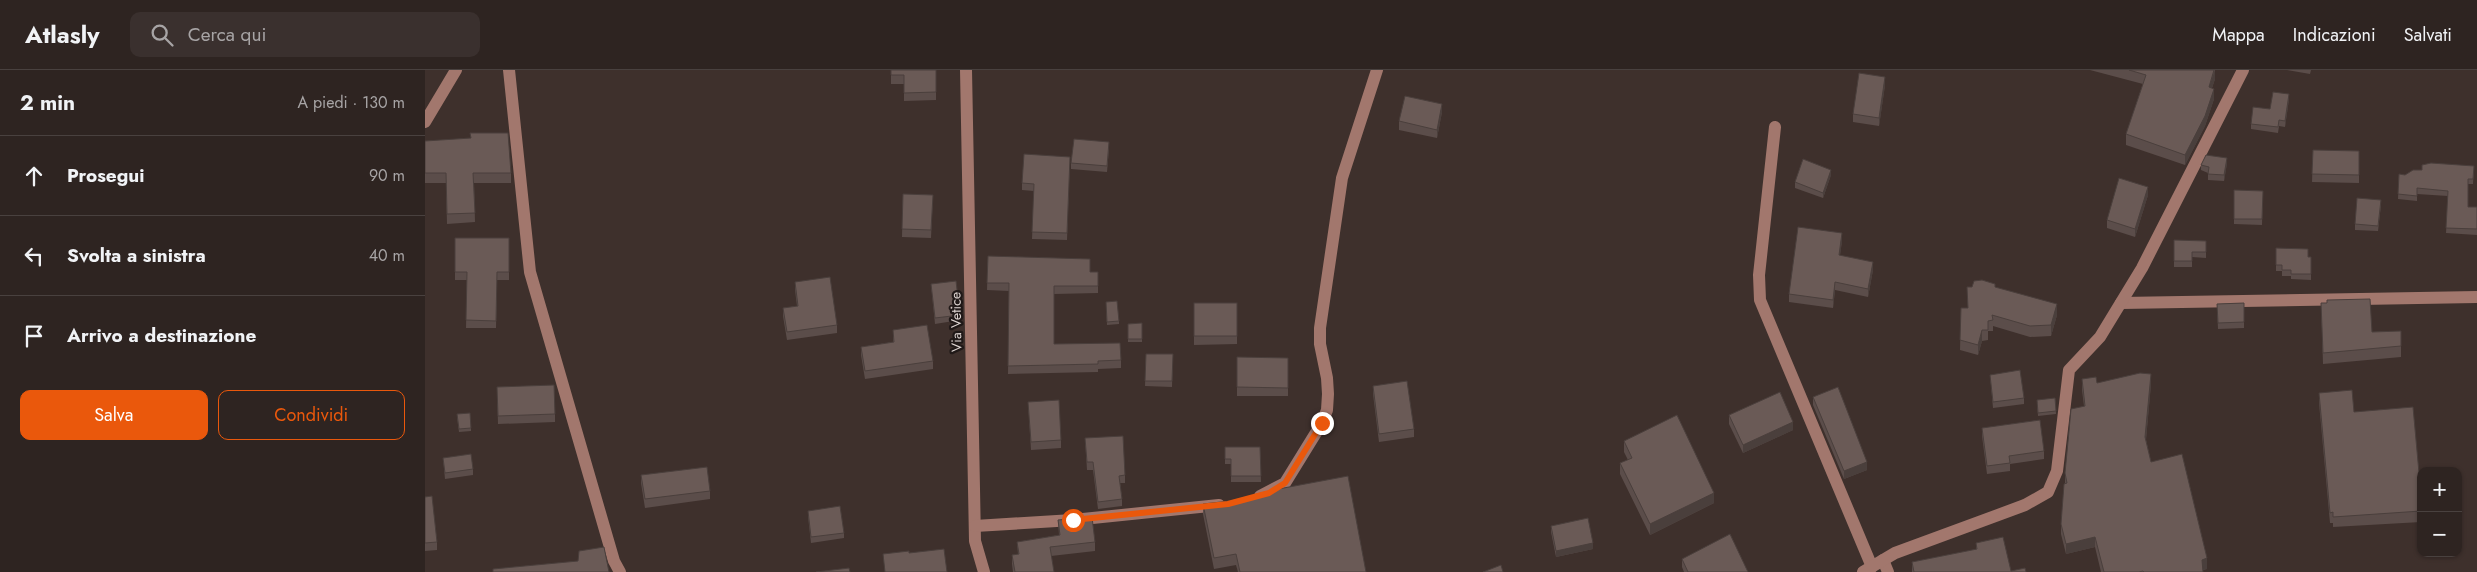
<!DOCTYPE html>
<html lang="it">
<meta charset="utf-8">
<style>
:root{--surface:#2e2421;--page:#3a302e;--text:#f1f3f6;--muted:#a7a4a5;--line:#49413f;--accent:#ea580c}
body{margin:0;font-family:Jost,sans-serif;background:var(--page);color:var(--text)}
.controls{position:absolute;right:15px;bottom:15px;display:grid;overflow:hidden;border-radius:10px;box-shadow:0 1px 4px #0004}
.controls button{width:45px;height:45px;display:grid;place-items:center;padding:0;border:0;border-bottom:1px solid var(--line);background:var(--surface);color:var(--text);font:25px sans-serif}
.stop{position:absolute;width:15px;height:15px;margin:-11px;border:4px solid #ea580c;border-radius:50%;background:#fff}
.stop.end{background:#ea580c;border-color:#fff;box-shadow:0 1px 5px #0008}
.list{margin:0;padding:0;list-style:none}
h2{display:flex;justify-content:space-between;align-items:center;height:65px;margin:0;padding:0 20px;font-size:21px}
h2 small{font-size:16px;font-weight:400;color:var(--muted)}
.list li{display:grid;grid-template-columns:32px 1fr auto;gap:15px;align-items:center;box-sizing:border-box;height:80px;padding:0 20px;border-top:1px solid var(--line)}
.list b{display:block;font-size:19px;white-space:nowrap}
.list em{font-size:16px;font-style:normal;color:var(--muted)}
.actions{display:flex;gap:10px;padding:15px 20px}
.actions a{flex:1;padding:11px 0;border:1px solid var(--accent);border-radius:10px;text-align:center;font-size:18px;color:var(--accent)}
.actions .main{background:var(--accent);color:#fff}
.icon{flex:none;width:28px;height:28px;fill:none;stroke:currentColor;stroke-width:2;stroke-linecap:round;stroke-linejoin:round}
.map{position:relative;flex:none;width:2052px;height:502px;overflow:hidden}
header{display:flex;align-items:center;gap:30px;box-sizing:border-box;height:70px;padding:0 25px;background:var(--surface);border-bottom:1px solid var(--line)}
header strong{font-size:24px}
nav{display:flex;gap:28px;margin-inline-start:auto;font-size:18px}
.search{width:350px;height:45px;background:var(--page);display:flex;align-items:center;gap:12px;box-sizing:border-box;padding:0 18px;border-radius:10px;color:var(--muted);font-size:19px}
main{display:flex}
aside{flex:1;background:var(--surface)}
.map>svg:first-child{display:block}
</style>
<header>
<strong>Atlasly</strong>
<div class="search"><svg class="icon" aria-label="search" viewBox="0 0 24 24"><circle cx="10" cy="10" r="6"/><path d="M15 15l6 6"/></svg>Cerca qui</div>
<nav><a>Mappa</a><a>Indicazioni</a><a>Salvati</a></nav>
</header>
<main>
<aside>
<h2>2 min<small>A piedi · 130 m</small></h2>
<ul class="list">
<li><svg class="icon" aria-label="ahead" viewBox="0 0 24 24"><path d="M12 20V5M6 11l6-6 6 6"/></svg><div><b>Prosegui</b></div><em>90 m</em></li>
<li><svg class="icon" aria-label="left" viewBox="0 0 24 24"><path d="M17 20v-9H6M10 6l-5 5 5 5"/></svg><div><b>Svolta a sinistra</b></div><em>40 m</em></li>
<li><svg class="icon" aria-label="arrive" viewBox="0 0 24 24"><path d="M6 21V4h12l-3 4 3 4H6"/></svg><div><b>Arrivo a destinazione</b></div></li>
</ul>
<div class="actions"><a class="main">Salva</a><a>Condividi</a></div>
</aside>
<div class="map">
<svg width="2052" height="502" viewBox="0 0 2052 502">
<rect width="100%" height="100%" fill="#3e302c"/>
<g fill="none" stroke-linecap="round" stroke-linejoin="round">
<g stroke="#a2776d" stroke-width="12">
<path d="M84 0 105 202 189 491 195 502"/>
<path d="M541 0 550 471 559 502"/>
<path d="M0 52 31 0"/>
<path d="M1350 57 1334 205 1335 230 1447 497"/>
<path d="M1696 233 2052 227"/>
<path d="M835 426 860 413 897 353 902 340 903 324 902 308 895 274V258L917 108 952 0"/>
<path d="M550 456 648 450 794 435"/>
<path d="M1458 490 1463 502"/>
<path d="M1438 502 1470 483 1600 435 1623 422 1632 401 1644 300 1675 267 1717 198 1818 0"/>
</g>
</g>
<g fill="#5b4d4a">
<path d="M466 0H511V30L479 31V14H466Z"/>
<path d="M1665 0H1790V9L1787 18 1789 29 1780 56 1760 95 1701 75V64L1718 14Z"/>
<path d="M1862 0H1886L1885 4Z"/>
<path d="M1460 15 1454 56 1428 52V44Z"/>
<path d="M1864 29 1860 57 1854 56 1853 63 1826 59V54L1845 39Z"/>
<path d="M1017 42 1012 68 974 60V51Z"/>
<path d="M0 71 86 103V113H49L50 152 22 154 21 113H0Z"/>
<path d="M684 78 682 102 646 99V93Z"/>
<path d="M1888 80 1934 81V113L1887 112Z"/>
<path d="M645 87 642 170 607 169 609 121 597 120V113Z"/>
<path d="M1802 93 1799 111 1783 110V103L1776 100V95Z"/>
<path d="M2049 96 2048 114H2043V137H2052V165L2021 163 2023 126 1992 124V131L1973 129 1974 104 1980 105 1997 100Z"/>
<path d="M1406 105 1398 128 1370 118V112Z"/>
<path d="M1809 120 1838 121 1837 155 1809 154Z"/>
<path d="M478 124 508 125 506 168 477 167Z"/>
<path d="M1723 125 1710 167 1682 158V150Z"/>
<path d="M1956 135 1953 161 1930 160V154Z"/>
<path d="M30 168H84V210H72L71 258H41L42 210H30Z"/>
<path d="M1749 170 1781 171V188L1767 187V197H1749Z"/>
<path d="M1417 171 1415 185 1448 200 1443 227 1410 220 1408 238 1364 232V224Z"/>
<path d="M563 186 665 202H673V223L629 224V274L696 290V298L673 299V302L583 304 584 221 562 220Z"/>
<path d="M1883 187H1886V210L1866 209V206H1857V201H1851V195Z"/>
<path d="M370 212 412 255V263L362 270 358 246V238L372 236 370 220Z"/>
<path d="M506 214 535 245V250L510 254Z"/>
<path d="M1542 217H1570L1632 245 1626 266 1605 267 1568 256V261H1563V270L1557 271 1553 285 1535 280 1536 238H1543Z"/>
<path d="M681 232 694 251V254L682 255Z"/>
<path d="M769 233H812V274L769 275Z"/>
<path d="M1819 233V258L1793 259 1792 234Z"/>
<path d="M1896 233 1947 262 1976 261V287L1898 294Z"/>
<path d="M717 253V272H703V254Z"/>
<path d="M468 260 508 291V299L440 309 436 285V277L468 272Z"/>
<path d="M721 284H748L747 317 720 316Z"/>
<path d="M812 287 863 288V326H812Z"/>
<path d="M1565 305 1599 328V334L1568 338Z"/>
<path d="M1657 309 1672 313 1726 314 1721 370 1726 392 1782 499 1778 500V502H1676L1670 477 1641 484 1636 464V454L1640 413V403L1659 336 1657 320Z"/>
<path d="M948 316 989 359V367L954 372 948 324Z"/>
<path d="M72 317 130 344V352L73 354Z"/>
<path d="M1894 323 1929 342 1996 425V452L1908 457V453H1905L1894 333Z"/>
<path d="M1388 327 1442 400 1419 409 1388 335Z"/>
<path d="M1630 328 1631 344 1613 346 1612 333Z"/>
<path d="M603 332 636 370V378L606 380Z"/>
<path d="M1304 345 1368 360 1318 383 1304 354Z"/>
<path d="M32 347 46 358V361L34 362Z"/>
<path d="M1557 358 1619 381V389L1585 394V401L1562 404 1557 366Z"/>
<path d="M660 368 700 405V413H695L697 429V436L673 439 668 400H662Z"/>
<path d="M1199 371 1289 433 1225 465 1195 404V393L1203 390 1199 382Z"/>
<path d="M800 377H835L836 412H806V394H800Z"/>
<path d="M18 388 48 399V405L20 409Z"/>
<path d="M216 405 285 421V429L220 438 216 413Z"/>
<path d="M0 427 12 472V480L0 481Z"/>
<path d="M778 434 941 502H813L811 495 789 499 778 444Z"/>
<path d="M383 441 419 463V468L386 473 383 446Z"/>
<path d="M633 450 670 472V481L626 486 629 502H588L587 494V485L593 484 592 472 634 465Z"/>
<path d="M1126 456 1168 479 1131 487 1126 462Z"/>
<path d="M1551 473 1586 501 1601 502H1487V492L1551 480Z"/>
<path d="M1257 489 1323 502H1259L1257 497Z"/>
</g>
<g fill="#4a3f3c">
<path d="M1790 0V9L1784 27V17Z"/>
<path d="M1460 7V15L1454 56V48Z"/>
<path d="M1789 19V29L1780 56 1760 95V85Z"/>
<path d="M1864 24V29L1860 57V51Z"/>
<path d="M1017 34V42L1012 68V60Z"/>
<path d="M1802 88V93L1799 111V105Z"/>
<path d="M1406 100V105L1398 128V123Z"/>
<path d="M1723 117V125L1710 167V159Z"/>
<path d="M1417 163V171L1414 193V185Z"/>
<path d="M1448 192V200L1443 227V219Z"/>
<path d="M1410 212V220L1408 238V230Z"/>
<path d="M1632 234V245L1626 266V255Z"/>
<path d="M1557 260V271L1553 285V275Z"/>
<path d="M1726 304V314L1720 378V367Z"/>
<path d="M1368 352V360L1318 383V375Z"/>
<path d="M1442 392V400L1419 409V401Z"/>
<path d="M1289 423V433L1225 465V454Z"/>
<path d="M1670 467V477L1641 484V474Z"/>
<path d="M1168 473V479L1131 487V481Z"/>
<path d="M1782 488V499L1777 500V490Z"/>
</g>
<g fill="#6a5a56" stroke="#4a3f3c">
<path d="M466 0H511V22L479 23V5H466Z"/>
<path d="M1704 0H1789L1784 17 1789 19 1780 46 1760 85 1701 64 1721 5Z"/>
<path d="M1434 3 1460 7 1454 48 1428 44Z"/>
<path d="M1848 22 1864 24 1860 51 1854 50 1853 57 1826 54 1828 37 1845 39Z"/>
<path d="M980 26 1017 34 1012 60 974 51Z"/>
<path d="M45 63H83L86 103H48L50 143 22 144 21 103H0V71L46 68Z"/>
<path d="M649 69 684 72 682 96 646 93Z"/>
<path d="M1888 80 1934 81V105L1887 104Z"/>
<path d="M599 84 645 87 642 163 607 162 609 114 597 113Z"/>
<path d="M1781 85 1802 88 1799 105 1783 104 1784 97 1776 95Z"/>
<path d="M1378 89 1406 100 1398 123 1370 112Z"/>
<path d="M2006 93 2049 96 2048 109H2043V137H2052V159L2021 158 2023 121 1992 118V126L1973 124 1974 104 1980 105 1988 100H1997V95Z"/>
<path d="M1694 108 1723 117 1710 159 1682 150Z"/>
<path d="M1809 120 1838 121 1837 149H1809Z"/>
<path d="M478 124 508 125 506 160 477 159Z"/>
<path d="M1932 128 1956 130 1953 156 1930 154Z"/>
<path d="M1373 157 1417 163 1414 185 1448 192 1443 219 1410 212 1408 230 1364 224Z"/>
<path d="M30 168H84V202H72L71 251 41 250 42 202H30Z"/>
<path d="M1749 170 1781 171V182H1767V191H1749Z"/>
<path d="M1851 178 1883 179V187H1886V204H1866V200H1857V195H1851Z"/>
<path d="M563 186 665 189V202H673V216H629V274L695 273 696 290 673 291V294L583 296 584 213H562Z"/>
<path d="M405 207 412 255 362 262 358 238 373 236 370 212Z"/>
<path d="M1557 210 1570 214V217L1632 234 1626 255 1605 256 1567 245 1568 250 1563 251V260H1557L1553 275 1535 270 1536 238H1543L1542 217H1547L1549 211Z"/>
<path d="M531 211 535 245 510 248 506 214Z"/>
<path d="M1945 229 1947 262 1976 261V276L1898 283 1896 233H1902V230Z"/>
<path d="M692 231 694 251 682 252 681 232Z"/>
<rect x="769" y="233" width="43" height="33"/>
<path d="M1819 233V252L1793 253 1792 234Z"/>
<path d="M717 253V269H703V254Z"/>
<path d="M502 255 508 291 440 301 436 277 469 272 468 260Z"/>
<path d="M721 284H748L747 311H720Z"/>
<path d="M812 287 863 288V318L812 317Z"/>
<path d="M1595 300 1599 328 1568 332 1565 305Z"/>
<path d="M1715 303 1726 304 1720 367 1726 392 1757 384 1782 488 1777 490 1778 502H1719L1718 501 1714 502H1679L1670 467 1641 474 1636 454 1639 414 1642 413 1640 403 1644 361 1646 339 1660 336 1657 309 1671 307 1672 313Z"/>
<path d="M982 311 989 359 954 364 948 316Z"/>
<path d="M129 315 130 344 73 346 72 317Z"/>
<path d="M1413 317 1442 392 1419 401 1388 327Z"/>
<path d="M1927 320 1929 342 1988 337 1996 425V441L1908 447V442L1905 443 1894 323Z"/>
<path d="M1355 322 1368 352 1318 375 1304 345Z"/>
<path d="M1630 328 1631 341 1613 343 1612 330Z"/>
<path d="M634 330 636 370 606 372 603 332Z"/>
<path d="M45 343 46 358 34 359 32 344Z"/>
<path d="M1252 345 1289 423 1225 454 1195 393 1207 388 1199 371Z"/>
<path d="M1615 350 1619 381 1584 386 1585 393 1562 396 1557 358Z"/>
<path d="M698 366 700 405 694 406 697 429 673 432 668 392H662L660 368Z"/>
<path d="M800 377H835L836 406H806V389H800Z"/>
<path d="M46 384 48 399 20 403 18 388Z"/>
<path d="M282 397 285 421 220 429 216 405Z"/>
<path d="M923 406 941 502H815L811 484 789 488 778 434 805 431 848 420Z"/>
<path d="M7 426 12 472 0 473V427Z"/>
<path d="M415 436 419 463 386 467 383 441Z"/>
<path d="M667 447 670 472 625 477 629 502H590L587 485 594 484 592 472 635 465 633 450Z"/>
<path d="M1163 448 1168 473 1131 481 1126 456Z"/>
<path d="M1305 464 1323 502H1263L1257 489Z"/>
<path d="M1578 467 1586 501 1600 498 1601 502H1489L1487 492 1552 479 1551 473Z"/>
<path d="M179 477 184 502H68V499L153 491 154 481Z"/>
<path d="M519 479 522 502H460L458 484 484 481V483Z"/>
<path d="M1076 495 1078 502H1058Z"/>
<path d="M424 498 425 502H391Z"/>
</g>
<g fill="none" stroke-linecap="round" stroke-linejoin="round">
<path stroke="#ea580c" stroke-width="6" d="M648 450 803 434 844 423 860 413 897 353"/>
</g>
<g text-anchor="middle" stroke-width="4.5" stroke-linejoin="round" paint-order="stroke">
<g font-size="14" fill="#ded5d2" stroke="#201918">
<text transform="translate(531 252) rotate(-91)" y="5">Via Vetice</text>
</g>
</g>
</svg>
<div class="controls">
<button>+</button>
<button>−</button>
</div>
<div class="stop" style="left:648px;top:450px"></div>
<div class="stop end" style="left:897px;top:353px"></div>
</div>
</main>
